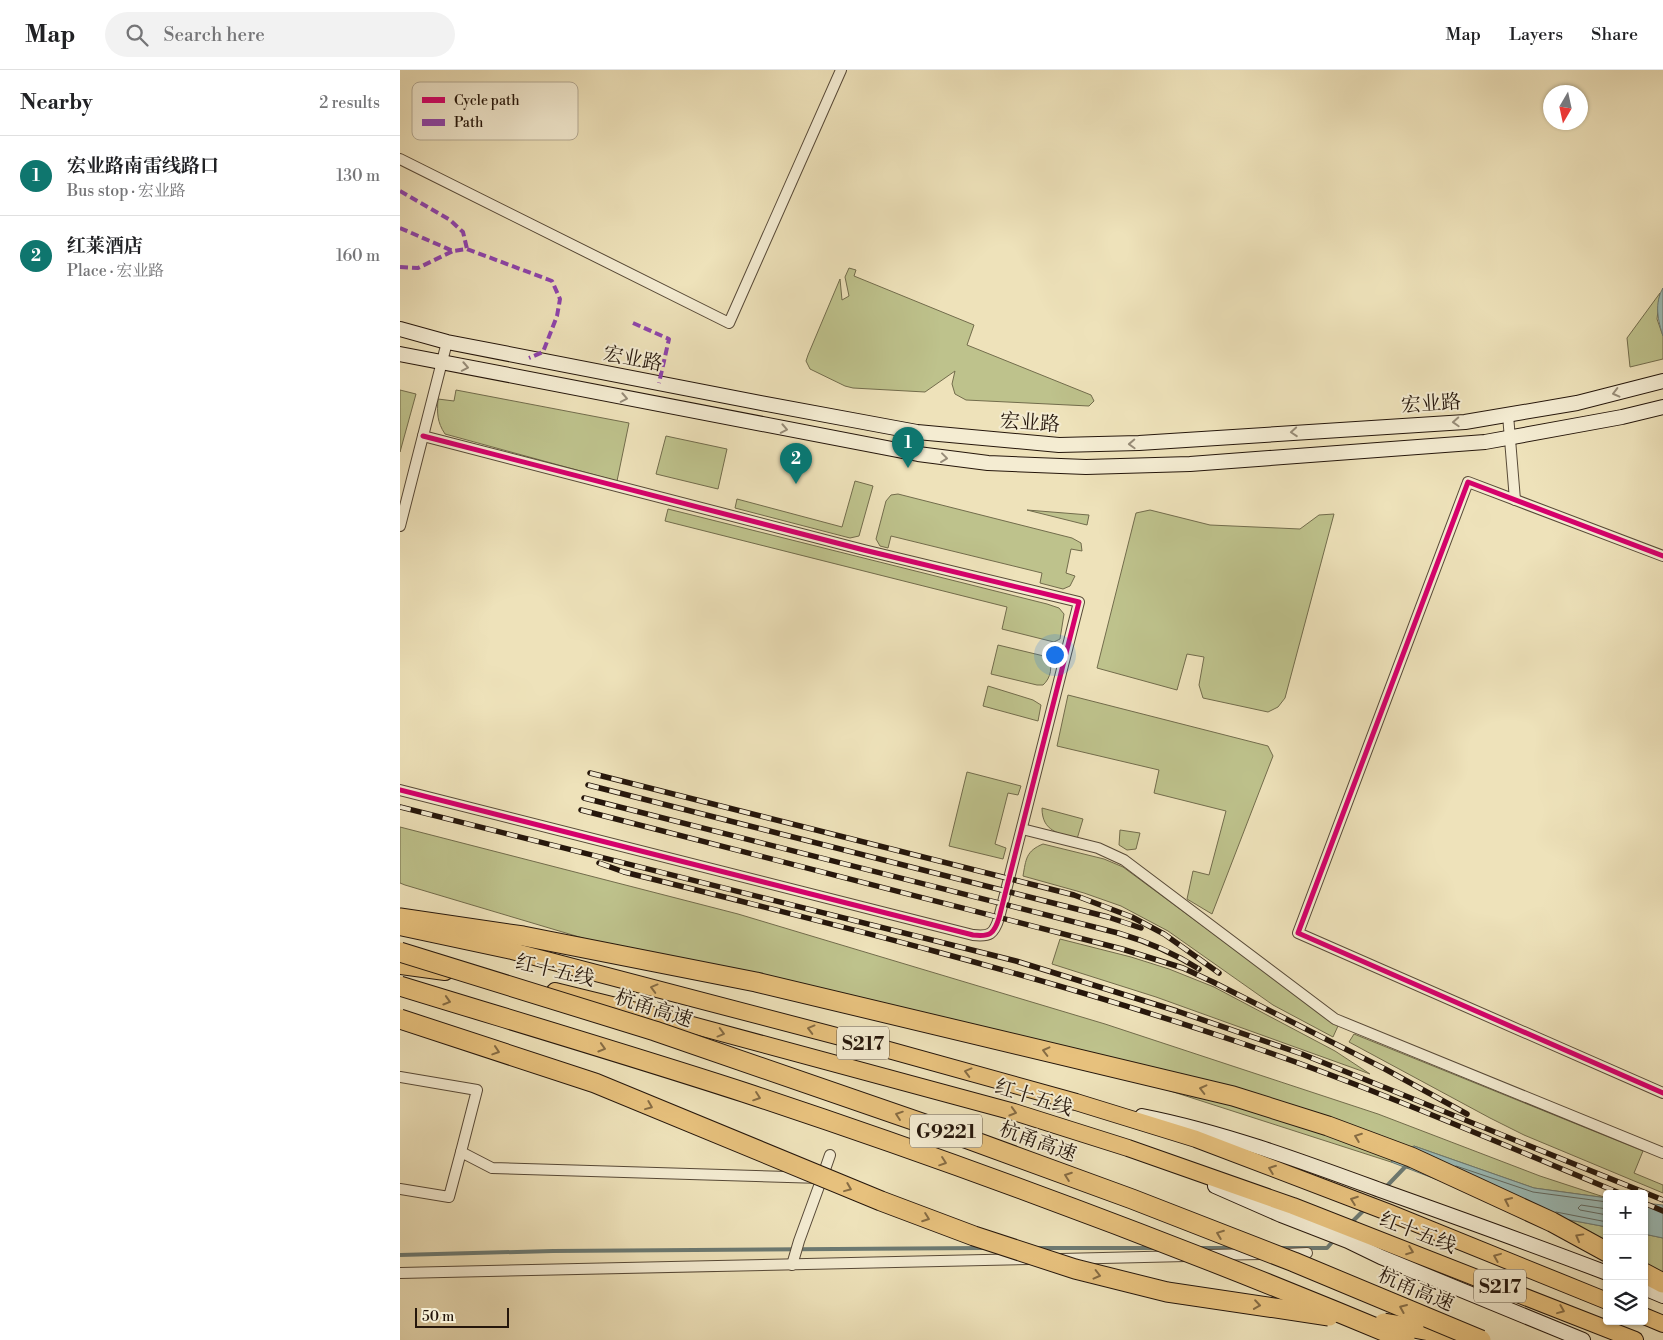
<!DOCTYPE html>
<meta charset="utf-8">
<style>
:root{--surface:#fff;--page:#f2f2f2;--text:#202124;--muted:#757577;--line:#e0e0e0;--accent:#0f766e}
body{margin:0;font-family:"Libre Bodoni","Noto Serif SC",serif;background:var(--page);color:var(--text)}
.controls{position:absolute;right:15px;bottom:15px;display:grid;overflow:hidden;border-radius:5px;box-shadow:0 1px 4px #0004}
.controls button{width:45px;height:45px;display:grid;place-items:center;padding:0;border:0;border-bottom:1px solid var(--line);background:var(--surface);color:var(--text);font:25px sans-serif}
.compass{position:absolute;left:1143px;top:15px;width:45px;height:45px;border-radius:50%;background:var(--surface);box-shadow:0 1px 4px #0004;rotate:189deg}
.scale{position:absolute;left:15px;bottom:12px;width:94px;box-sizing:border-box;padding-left:5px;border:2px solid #25160b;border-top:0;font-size:14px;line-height:18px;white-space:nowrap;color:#25160b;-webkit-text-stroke:4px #f4ecd2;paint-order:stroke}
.you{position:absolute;left:654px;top:584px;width:18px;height:18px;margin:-12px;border:4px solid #fff;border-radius:50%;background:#1a73e8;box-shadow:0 0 0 8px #1a73e833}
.badge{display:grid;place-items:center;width:32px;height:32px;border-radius:50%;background:var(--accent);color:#fff;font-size:16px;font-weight:700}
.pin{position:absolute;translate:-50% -41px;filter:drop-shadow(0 1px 2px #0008)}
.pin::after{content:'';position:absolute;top:26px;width:18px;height:15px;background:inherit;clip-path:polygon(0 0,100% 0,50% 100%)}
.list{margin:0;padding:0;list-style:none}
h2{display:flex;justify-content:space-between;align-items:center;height:65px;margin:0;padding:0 20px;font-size:21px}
h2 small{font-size:16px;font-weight:400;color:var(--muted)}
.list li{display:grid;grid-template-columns:32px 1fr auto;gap:15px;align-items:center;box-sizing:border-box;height:80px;padding:0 20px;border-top:1px solid var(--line)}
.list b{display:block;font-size:19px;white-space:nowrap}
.list p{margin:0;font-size:16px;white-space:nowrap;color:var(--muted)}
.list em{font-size:16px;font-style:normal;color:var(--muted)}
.icon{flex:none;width:28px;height:28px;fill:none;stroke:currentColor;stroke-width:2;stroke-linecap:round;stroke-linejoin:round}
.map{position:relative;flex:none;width:1263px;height:1270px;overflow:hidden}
header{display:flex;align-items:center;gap:30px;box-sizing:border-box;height:70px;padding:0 25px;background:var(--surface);border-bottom:1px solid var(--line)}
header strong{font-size:24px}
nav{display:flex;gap:28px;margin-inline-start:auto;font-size:18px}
.search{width:350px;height:45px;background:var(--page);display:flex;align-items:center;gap:12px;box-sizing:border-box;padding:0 18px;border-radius:28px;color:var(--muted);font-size:19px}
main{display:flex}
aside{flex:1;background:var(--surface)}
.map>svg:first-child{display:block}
</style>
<header>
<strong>Map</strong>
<div class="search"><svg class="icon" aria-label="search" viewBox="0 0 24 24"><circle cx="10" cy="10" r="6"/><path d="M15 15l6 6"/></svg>Search here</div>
<nav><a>Map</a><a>Layers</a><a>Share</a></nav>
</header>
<main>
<aside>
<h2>Nearby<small>2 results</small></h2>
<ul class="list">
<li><span class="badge">1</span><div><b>宏业路南雷线路口</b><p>Bus stop · 宏业路</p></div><em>130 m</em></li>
<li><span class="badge">2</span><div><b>红莱酒店</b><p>Place · 宏业路</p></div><em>160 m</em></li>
</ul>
</aside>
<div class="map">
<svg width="1263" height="1270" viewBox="0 0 1263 1270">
<rect width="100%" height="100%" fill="#eee2ba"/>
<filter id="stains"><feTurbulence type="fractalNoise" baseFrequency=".004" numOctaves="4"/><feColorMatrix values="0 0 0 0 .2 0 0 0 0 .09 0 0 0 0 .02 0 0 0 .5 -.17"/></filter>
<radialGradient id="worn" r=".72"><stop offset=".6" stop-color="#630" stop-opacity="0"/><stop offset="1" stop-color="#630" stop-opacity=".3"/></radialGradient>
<g fill="#bec28c" stroke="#726c4c">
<path d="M449 198 456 200 454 206 574 255 567 275 691 325 694 331 689 336 566 330 555 324 552 314 555 301 525 322 453 318 445 316 410 299 406 291 408 285 440 209 442 230 449 226 445 207Z"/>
<path d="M1260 223 1257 249 1263 266V289L1230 297 1227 268Z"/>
<path d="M0 320 16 324 0 382Z"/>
<path d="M56 320 229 353 217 411 45 364C37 352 37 343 38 329L54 331Z"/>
<path d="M266 366 327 379 318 419 256 404Z"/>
<path d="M455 411 473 416 459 466 450 468 335 438 337 429 442 457Z"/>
<path d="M498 424 672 468 681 473 682 481 671 479 666 503 675 506 670 516 663 519 640 513 642 503 491 466 488 478 480 476 476 469 486 431 491 425Z"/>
<path d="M268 439 647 534 659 538 664 544 660 569 654 572 602 559 607 537 265 451Z"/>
<path d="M627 440 689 445 687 455Z"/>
<path d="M750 440 810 455 900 459 919 445 934 444 885 628 878 637 868 642 803 628 799 615 804 587 787 584 777 620 697 598 736 443Z"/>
<path d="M598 575 648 587C653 596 651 608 643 615H637L591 604Z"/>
<path d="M588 616 633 630 641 635 638 651 583 636Z"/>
<path d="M668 625 868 676 873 686 812 844 787 829 793 801 809 805 826 741 754 723 759 700 657 676Z"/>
<path d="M567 702 621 716 618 725 608 723 595 774 606 778 603 789 549 776Z"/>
<path d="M642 738 683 749 677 769C659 763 642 762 642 738Z"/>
<path d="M0 757 338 844 705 954 978 1044 1140 1106 1207 1128 1134 1118 1014 1076 991 1092 730 1008 243 886 5 815 0 813Z"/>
<path d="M720 760 740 763 736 779 727 780 719 775Z"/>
<path d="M643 774 704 789 723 797 938 956 933 967 873 935 768 861 721 836 684 823 623 806C626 789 626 781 643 774Z"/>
<path d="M660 869 731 887 769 899 814 917 935 981 970 1004 756 927 652 894Z"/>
<path d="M954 964 1243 1081 1234 1103 1263 1115V1123L1124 1065 1090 1048 949 972Z"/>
<path d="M1116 1140 1207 1157V1179Z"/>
<path d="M1244 1164 1263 1168V1203L1244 1195Z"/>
</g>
<g fill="#9bbcb8" stroke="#6c7a73">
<path d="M1263 218V266C1258 251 1254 233 1263 218Z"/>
<path d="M1014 1076 1134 1118 1207 1128V1157L1116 1140 991 1092Z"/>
<path d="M1244 1133 1263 1135V1168L1244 1164Z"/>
</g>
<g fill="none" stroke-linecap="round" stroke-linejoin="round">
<g stroke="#606962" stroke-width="1">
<path d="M1056 1096 1133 1122 1207 1132"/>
<path d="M1207 1139 1181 1135 1178 1138 1180 1140 1207 1145"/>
<path d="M1156 1142 1207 1152"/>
</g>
<g stroke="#6c7a73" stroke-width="4">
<path d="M984 1119 1006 1096 1008 1097"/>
<path d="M950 1154 966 1138"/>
<path d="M635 1178H755"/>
<path d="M797 1178H835"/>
<path d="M880 1178H927L934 1170"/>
<path d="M0 1185 153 1181 583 1178"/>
</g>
<g stroke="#574937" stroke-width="12">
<g id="street">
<path d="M0 89 329 253 441 0"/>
<path d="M1108 345 1115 430"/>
<path d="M0 456 47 272"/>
<path d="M1263 486 1068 412 898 863 1263 1023"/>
<path d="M0 720 573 865C590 867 594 864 599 848L679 532 464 480 23 366"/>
<path d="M622 759 698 778 724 790 935 949 1263 1083"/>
<path d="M0 1007 77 1020 61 1082 92 1098 422 1108 430 1085"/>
<path d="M0 1119 49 1127 61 1082"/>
<path d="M885 1184 907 1183"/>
<path d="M808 1185 861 1184"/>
<path d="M661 1189 786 1186"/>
<path d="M392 1195 399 1171 422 1108"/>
<path d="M0 1203 629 1189"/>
</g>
</g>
<g stroke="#25160b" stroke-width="16">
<g id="secondary">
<path d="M0 259 47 272 361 333 517 362 659 375 739 373 1065 352 1177 333 1263 311"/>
<path d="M0 284 518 384 588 393 686 397 790 394 1085 372 1222 347 1263 337"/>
<path d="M742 1046C823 1062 901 1091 980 1120 1056 1147 1131 1174 1207 1203"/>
<path d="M815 1116 881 1145 948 1171 981 1187 1183 1270"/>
<path d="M1244 1218 1263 1226"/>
</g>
</g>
<g stroke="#25160b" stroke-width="18">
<g id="primary">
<path d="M0 857 112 881 467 974 676 1032 796 1069 990 1143 1207 1231"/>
<path d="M0 896 45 902"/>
<path d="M155 921 281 952 614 1042 728 1078 893 1136 1235 1270"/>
<path d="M1244 1246 1263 1254"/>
</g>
</g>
<g stroke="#25160b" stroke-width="21">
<g id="highway">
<path d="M0 848 123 866 356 912 833 1026 928 1056 1011 1087 1152 1152 1207 1182"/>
<path d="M1244 1203 1263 1213"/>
<path d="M1014 1258 1062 1267"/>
</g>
</g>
<use href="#street" stroke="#f4ecd2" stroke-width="10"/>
<use href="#secondary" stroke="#f4ecd2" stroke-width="14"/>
<use href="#primary" stroke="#e7c17d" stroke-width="16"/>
<use href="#highway" stroke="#e7c17d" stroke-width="19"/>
<g stroke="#25160b" stroke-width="5.5">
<g id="rail">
<path d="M190 703 674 825 732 847 764 864 819 903"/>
<path d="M188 715 708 847 741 858"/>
<path d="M184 728 718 863C749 872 772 882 799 899"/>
<path d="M0 737 616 891 777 941 902 984 1263 1130"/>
<path d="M181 740 722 879 783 898 813 912 985 999 1067 1044"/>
<path d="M199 793 224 802C434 854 644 906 850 976 976 1019 1099 1073 1222 1124"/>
<path d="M1244 1133 1263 1141"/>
</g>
</g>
<use href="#rail" stroke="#f4ecd2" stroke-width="4" stroke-dasharray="11" stroke-linecap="butt"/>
<g stroke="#25160b" stroke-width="21" stroke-linecap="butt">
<g id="highway-bridge">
<path d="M0 882 255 961 568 1069 732 1129 894 1192 1081 1270"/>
<path d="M0 916C114 951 229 985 343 1022 567 1096 788 1179 1005 1270"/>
<path d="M0 949 195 1013 481 1131 574 1166 675 1199 767 1222 929 1246"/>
<path d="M984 1253 1014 1258"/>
</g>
</g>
<use href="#highway-bridge" stroke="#e7c17d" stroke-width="19"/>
<g stroke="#8e44ad" stroke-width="4" stroke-dasharray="8 4" stroke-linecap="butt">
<path d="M0 121 50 150 63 162 67 179"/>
<path d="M0 158 53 181 67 179 152 211 160 229 157 246 143 282 129 288"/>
<path d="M0 197 18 198 53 181"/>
<path d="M233 253 269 269 259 313"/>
</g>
<g stroke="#f4ecd2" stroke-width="8">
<g id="cycleway">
<path d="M1263 486 1068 412 898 863 1263 1023"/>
<path d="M0 720 573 865C590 867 594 864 599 848L679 532 464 480 23 366"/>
</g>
</g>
<use href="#cycleway" stroke="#d6006c" stroke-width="5"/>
</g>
<defs><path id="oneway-chevron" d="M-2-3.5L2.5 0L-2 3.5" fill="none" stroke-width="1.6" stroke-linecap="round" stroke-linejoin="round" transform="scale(1.25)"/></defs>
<g stroke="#978c78">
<use href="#oneway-chevron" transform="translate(65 297) rotate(11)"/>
<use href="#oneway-chevron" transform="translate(1216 323) rotate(166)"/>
<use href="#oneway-chevron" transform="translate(224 328) rotate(11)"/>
<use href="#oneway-chevron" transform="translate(1056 352) rotate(177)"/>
<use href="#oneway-chevron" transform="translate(384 359) rotate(11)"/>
<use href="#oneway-chevron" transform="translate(894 362) rotate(176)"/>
<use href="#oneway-chevron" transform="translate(732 374) rotate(178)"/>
<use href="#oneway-chevron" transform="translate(544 388) rotate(7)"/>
</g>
<g stroke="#866c44">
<use href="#oneway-chevron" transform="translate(254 918) rotate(-165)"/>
<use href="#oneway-chevron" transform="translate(47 931) rotate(17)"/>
<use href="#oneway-chevron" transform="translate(411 959) rotate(-165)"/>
<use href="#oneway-chevron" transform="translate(321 963) rotate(15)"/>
<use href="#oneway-chevron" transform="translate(202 978) rotate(17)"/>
<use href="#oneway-chevron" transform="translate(96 981) rotate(18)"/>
<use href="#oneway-chevron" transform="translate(646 981) rotate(-166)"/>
<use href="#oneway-chevron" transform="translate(568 1002) rotate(-165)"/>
<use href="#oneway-chevron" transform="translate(803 1019) rotate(-166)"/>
<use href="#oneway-chevron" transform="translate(357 1027) rotate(19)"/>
<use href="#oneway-chevron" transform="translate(249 1036) rotate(22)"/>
<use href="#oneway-chevron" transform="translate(613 1042) rotate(16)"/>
<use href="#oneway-chevron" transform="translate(499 1045) rotate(-161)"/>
<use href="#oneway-chevron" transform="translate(958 1067) rotate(-159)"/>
<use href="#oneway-chevron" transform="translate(543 1092) rotate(19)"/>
<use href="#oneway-chevron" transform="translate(872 1099) rotate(-159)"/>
<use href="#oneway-chevron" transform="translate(668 1106) rotate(-160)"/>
<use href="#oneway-chevron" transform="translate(448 1118) rotate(22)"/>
<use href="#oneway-chevron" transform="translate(954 1130) rotate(-160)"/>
<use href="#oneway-chevron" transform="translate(1108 1131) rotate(-155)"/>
<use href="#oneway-chevron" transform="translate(526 1148) rotate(20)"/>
<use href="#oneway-chevron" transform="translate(820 1164) rotate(-159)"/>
<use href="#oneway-chevron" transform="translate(1179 1167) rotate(-151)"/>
<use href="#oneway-chevron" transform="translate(1010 1181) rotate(21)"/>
<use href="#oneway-chevron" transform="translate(1097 1187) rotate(-158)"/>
<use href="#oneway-chevron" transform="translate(697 1205) rotate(14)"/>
<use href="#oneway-chevron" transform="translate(857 1235) rotate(8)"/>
<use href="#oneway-chevron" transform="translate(1003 1238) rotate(-157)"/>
<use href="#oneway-chevron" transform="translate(1161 1240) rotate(22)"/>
</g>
<g text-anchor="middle" stroke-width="4" stroke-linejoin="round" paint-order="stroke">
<g fill="#f4ecd2" stroke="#635647" stroke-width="1">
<rect x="437" y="956.5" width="52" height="33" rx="4"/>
<rect x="510" y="1044.5" width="72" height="33" rx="4"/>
<rect x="1074" y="1199.5" width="52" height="33" rx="4"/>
</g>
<g font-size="19" font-weight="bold" fill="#25160b">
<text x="463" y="980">S217</text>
<text x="546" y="1068">G9221</text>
<text x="1100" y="1223">S217</text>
</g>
<g font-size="20" fill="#25160b" stroke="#f4ecd2">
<text transform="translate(233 288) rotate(11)" y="7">宏业路</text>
<text transform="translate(1031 333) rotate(-4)" y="7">宏业路</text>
<text transform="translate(630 352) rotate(4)" y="7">宏业路</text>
<text transform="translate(155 900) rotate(13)" y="7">红十五线</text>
<text transform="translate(254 938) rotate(18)" y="7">杭甬高速</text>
<text transform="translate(634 1027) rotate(17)" y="7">红十五线</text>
<text transform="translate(638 1071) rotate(20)" y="7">杭甬高速</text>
<text transform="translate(1018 1162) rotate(21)" y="7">红十五线</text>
<text transform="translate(1016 1219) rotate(23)" y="7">杭甬高速</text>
</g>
</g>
<rect x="12" y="12" width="166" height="58" rx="8" fill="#f4ecd2" stroke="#b6ac96" stroke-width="1"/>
<rect x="22" y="27" width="23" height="6" fill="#d6006c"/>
<rect x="22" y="49" width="23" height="7" fill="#8e44ad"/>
<g font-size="14" fill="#25160b">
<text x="54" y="35">Cycle path</text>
<text x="54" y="57">Path</text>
</g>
<rect width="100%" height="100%" filter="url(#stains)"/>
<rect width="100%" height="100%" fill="url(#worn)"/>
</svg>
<div class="controls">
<button>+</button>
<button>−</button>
<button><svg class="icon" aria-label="layers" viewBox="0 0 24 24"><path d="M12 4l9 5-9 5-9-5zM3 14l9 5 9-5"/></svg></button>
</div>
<svg class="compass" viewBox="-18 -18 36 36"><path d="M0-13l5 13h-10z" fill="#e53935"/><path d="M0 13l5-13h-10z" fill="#757577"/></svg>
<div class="scale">50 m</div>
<div class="you"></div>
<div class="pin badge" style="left:508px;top:398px">1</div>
<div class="pin badge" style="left:396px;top:414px">2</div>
</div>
</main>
